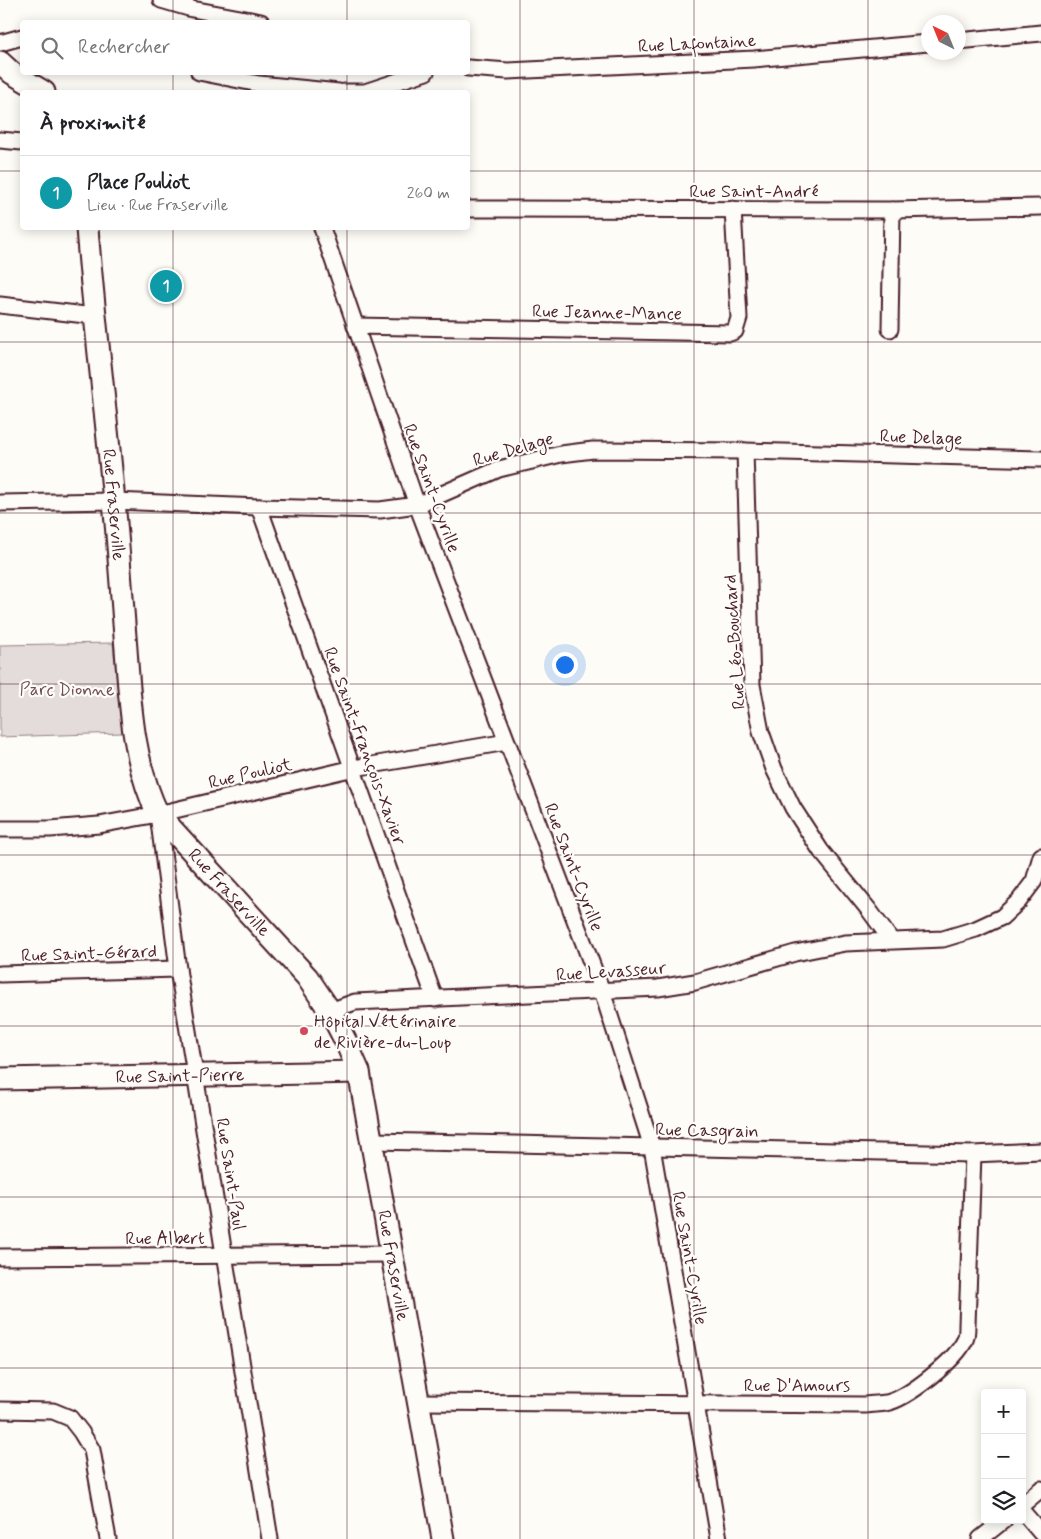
<!DOCTYPE html>
<html lang="fr">
<meta charset="utf-8">
<style>
:root{--surface:#fff;--page:#f6f6f6;--text:#202124;--muted:#757577;--line:#e0e0e0;--accent:#d1495b}
body{margin:0;font-family:Mynerve,sans-serif;background:var(--page);color:var(--text)}
.controls{position:absolute;right:15px;bottom:15px;display:grid;overflow:hidden;border-radius:5px;box-shadow:0 2px 12px #0003}
.controls button{width:45px;height:45px;display:grid;place-items:center;padding:0;border:0;border-bottom:1px solid var(--line);background:var(--surface);color:var(--text);font:25px sans-serif}
.compass{position:absolute;left:921px;top:15px;width:45px;height:45px;border-radius:50%;background:var(--surface);box-shadow:0 2px 12px #0003;rotate:317deg}
.you{position:absolute;left:564px;top:664px;width:18px;height:18px;margin:-12px;border:4px solid #fff;border-radius:50%;background:#1a73e8;box-shadow:0 0 0 8px #1a73e833}
.badge{display:grid;place-items:center;width:32px;height:32px;border-radius:50%;background:var(--accent);color:#fff;font-size:16px;font-weight:700}
.pin{position:absolute;translate:-50% -50%;border:2px solid #fff;box-shadow:0 1px 5px #0006}
.list{margin:0;padding:0;list-style:none}
h2{display:flex;justify-content:space-between;align-items:center;height:65px;margin:0;padding:0 20px;font-size:21px}
h2 small{font-size:16px;font-weight:400;color:var(--muted)}
.list li{display:grid;grid-template-columns:32px 1fr auto;gap:15px;align-items:center;box-sizing:border-box;height:75px;padding:0 20px;border-top:1px solid var(--line)}
.list b{display:block;font-size:19px;white-space:nowrap}
.list p{margin:0;font-size:16px;white-space:nowrap;color:var(--muted)}
.list em{font-size:16px;font-style:normal;color:var(--muted)}
.icon{flex:none;width:28px;height:28px;fill:none;stroke:currentColor;stroke-width:2;stroke-linecap:round;stroke-linejoin:round}
.map{position:relative;flex:none;width:1041px;height:1539px;overflow:hidden}
.search{position:absolute;background:var(--surface);box-shadow:0 2px 12px #0003;left:20px;top:20px;width:450px;height:55px;display:flex;align-items:center;gap:12px;box-sizing:border-box;padding:0 18px;border-radius:5px;color:var(--muted);font-size:19px}
.panel{position:absolute;background:var(--surface);box-shadow:0 2px 12px #0003;left:20px;top:90px;width:450px;height:140px;border-radius:5px}
.map>svg:first-child{display:block}
</style>
<div class="map">
<svg width="1041" height="1539" viewBox="0 0 1041 1539">
<rect width="100%" height="100%" fill="#fdfcf7"/>
<filter id="ink" filterUnits="userSpaceOnUse"><feTurbulence type="fractalNoise" baseFrequency=".02" numOctaves="2"/><feDisplacementMap in="SourceGraphic" scale="10" xChannelSelector="R" yChannelSelector="G"/><feConvolveMatrix kernelMatrix="1 2 1 2 8 2 1 2 1" color-interpolation-filters="sRGB"/></filter>
<g filter="url(#ink)">
<path fill="#e3dcda" stroke="#967e82" d="M113 643 122 733 0 737V645Z"/>
<g fill="none" stroke-linecap="round" stroke-linejoin="round">
<g stroke="#4a1f2b" stroke-width="19">
<g id="street">
<path d="M161 0 192 9 261 22"/>
<path d="M958 41 1041 33"/>
<path d="M0 43 22 37"/>
<path d="M468 68 508 71 754 59 928 43"/>
<path d="M199 72 259 84 339 92"/>
<path d="M344 92H365L426 72"/>
<path d="M0 140 22 142"/>
<path d="M468 209 892 210 1041 207"/>
<path d="M322 228 417 505 602 991 652 1147 719 1539"/>
<path d="M0 305 94 316"/>
<path d="M355 326 730 333 735 331 739 318 733 209"/>
<path d="M890 329 892 210"/>
<path d="M745 451 752 685 761 732 774 769 793 808 821 851 869 910 891 940"/>
<path d="M0 503 114 501 259 507 380 510 417 505 499 469 561 454 593 450 745 451 1041 459"/>
<path d="M259 507 435 999"/>
<path d="M158 814 178 969 270 1539"/>
<path d="M0 829H50L99 825 158 814 354 768 507 742"/>
<path d="M0 974 178 969"/>
<path d="M330 1011 355 1002 658 988 695 982 795 953 845 943 943 939 976 929 1002 917 1019 901 1034 881 1041 856"/>
<path d="M373 1141 973 1154 1041 1151"/>
<path d="M0 1257 391 1254"/>
<path d="M419 1402 866 1405C872 1404 879 1404 886 1403 907 1399 956 1360 965 1340 967 1336 967 1330 967 1325L973 1154"/>
<path d="M0 1410 53 1411 70 1418 81 1432 92 1450 108 1539"/>
<path d="M1022 1505 1041 1489"/>
<path d="M1022 1511 1041 1533"/>
<path d="M980 1539 1004 1520"/>
</g>
</g>
<g stroke="#4a1f2b" stroke-width="25">
<g id="secondary">
<path d="M0 62 12 73 44 92"/>
<path id="s1" d="M87 228C94 319 106 410 114 502 119 551 122 600 126 649 130 704 133 763 158 814L307 977 330 1011 346 1042 359 1072 443 1539"/>
<path id="s2" d="M0 1079 359 1072"/>
</g>
</g>
<use href="#street" stroke="#fdfcf7" stroke-width="15"/>
<use href="#secondary" stroke="#fdfcf7" stroke-width="21"/>
</g>
</g>
<path fill="none" stroke="#4a1f2b" stroke-width="1" stroke-opacity="0.55" d="M173 0V22M347 0V22M520 0V1539M694 0V1539M868 0V1539M173 72V92M347 72V92M0 171H22M468 171H1041M173 228V1539M347 228V1539M0 342H1041M0 513H1041M0 684H1041M0 855H1041M0 1026H1041M0 1197H1041M0 1368H1041"/>
<circle fill="#d1495b" stroke="#fdfcf7" stroke-width="2" cx="304" cy="1031" r="5"/>
<g text-anchor="middle" stroke-width="4.5" stroke-linejoin="round" paint-order="stroke">
<g font-size="18" fill="#4a1f2b" stroke="#fdfcf7">
<text transform="translate(697 43) rotate(-3)" y="6">Rue Lafontaine</text>
<text x="754" y="197">Rue Saint-André</text>
<text transform="translate(607 312) rotate(1)" y="6">Rue Jeanne-Mance</text>
<text transform="translate(921 437) rotate(2)" y="6">Rue Delage</text>
<text transform="translate(513 449) rotate(-16)" y="6">Rue Delage</text>
<text transform="translate(432 488) rotate(70)" y="6">Rue Saint-Cyrille</text>
<text dy="6" stroke="none"><textPath href="#s1" startOffset="278">Rue Fraserville</textPath></text>
<text transform="translate(734 642) rotate(-94)" y="6">Rue Léo-Bouchard</text>
<text transform="translate(365 746) rotate(70)" y="6">Rue Saint-François-Xavier</text>
<text transform="translate(250 773) rotate(-13)" y="6">Rue Pouliot</text>
<text transform="translate(574 867) rotate(69)" y="6">Rue Saint-Cyrille</text>
<text dy="6" stroke="none"><textPath href="#s1" startOffset="698">Rue Fraserville</textPath></text>
<text transform="translate(89 953) rotate(-2)" y="6">Rue Saint-Gérard</text>
<text transform="translate(611 971) rotate(-4)" y="6">Rue Levasseur</text>
<text dy="6" stroke="none"><textPath href="#s2" startOffset="180">Rue Saint-Pierre</textPath></text>
<text transform="translate(707 1130) rotate(1)" y="6">Rue Casgrain</text>
<text transform="translate(231 1174) rotate(81)" y="6">Rue Saint-Paul</text>
<text x="165" y="1244">Rue Albert</text>
<text transform="translate(690 1258) rotate(80)" y="6">Rue Saint-Cyrille</text>
<text dy="6" stroke="none"><textPath href="#s1" startOffset="1118">Rue Fraserville</textPath></text>
<text x="797" y="1391">Rue D'Amours</text>
</g>
<g font-size="18" fill="#704e57" stroke="#fdfcf7">
<text x="67" y="695">Parc Dionne</text>
</g>
<g font-size="18" fill="#4a1f2b" stroke="#fdfcf7" text-anchor="start">
<text x="314" y="1027">Hôpital Vétérinaire<tspan x="314" dy="21">de Rivière-du-Loup</tspan></text>
</g>
</g>
</svg>
<div class="controls">
<button>+</button>
<button>−</button>
<button><svg class="icon" aria-label="layers" viewBox="0 0 24 24"><path d="M12 4l9 5-9 5-9-5zM3 14l9 5 9-5"/></svg></button>
</div>
<svg class="compass" viewBox="-18 -18 36 36"><path d="M0-13l5 13h-10z" fill="#e53935"/><path d="M0 13l5-13h-10z" fill="#757577"/></svg>
<div class="you"></div>
<div class="pin badge" style="left:166px;top:286px;background:#0f9aa8">1</div>
<div class="search"><svg class="icon" aria-label="search" viewBox="0 0 24 24"><circle cx="10" cy="10" r="6"/><path d="M15 15l6 6"/></svg>Rechercher</div>
<section class="panel">
<h2>À proximité<small></small></h2>
<ul class="list">
<li><span class="badge" style="background:#0f9aa8">1</span><div><b>Place Pouliot</b><p>Lieu · Rue Fraserville</p></div><em>260 m</em></li>
</ul>
</section>
</div>
